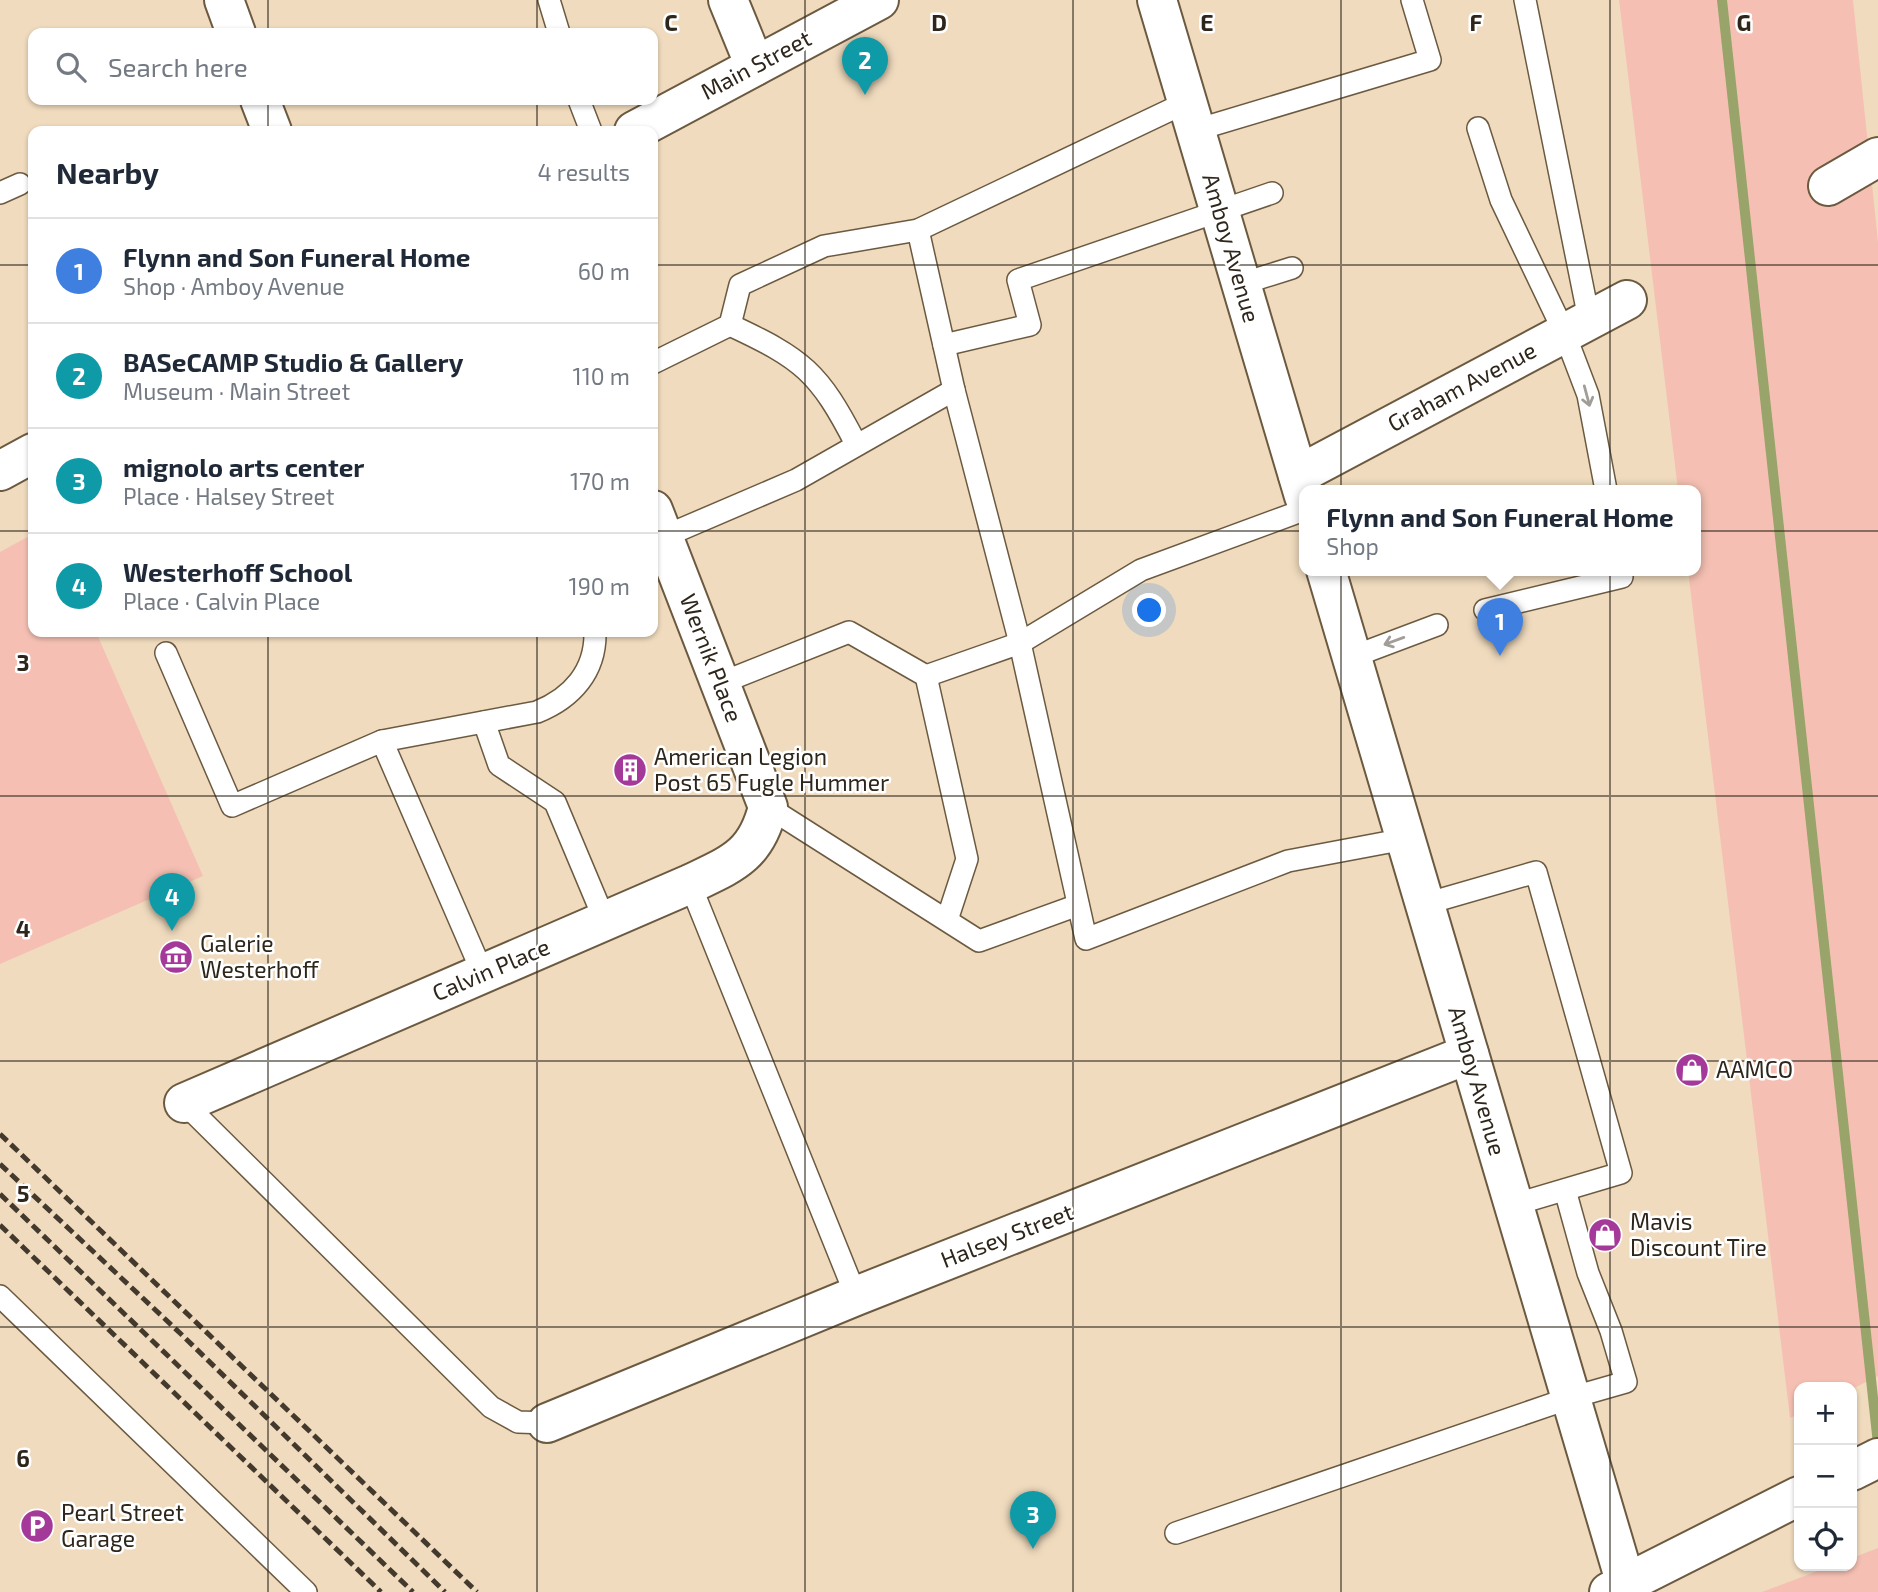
<!DOCTYPE html>
<meta charset="utf-8">
<style>
:root{--surface:#fff;--page:#f6f6f7;--text:#1f2937;--muted:#747a83;--line:#e0e1e3;--accent:#a43999}
body{margin:0;font-family:"Exo 2",sans-serif;background:var(--page);color:var(--text)}
.controls{position:absolute;right:21px;bottom:21px;display:grid;overflow:hidden;border-radius:14px;box-shadow:0 2px 5px #0004}
.controls button{width:63px;height:63px;display:grid;place-items:center;padding:0;border:0;border-bottom:2px solid var(--line);background:var(--surface);color:var(--text);font:35px sans-serif}
.you{position:absolute;left:1150px;top:611px;width:24px;height:24px;margin:-18px;border:5px solid #fff;border-radius:50%;background:#1a73e8;box-shadow:0 0 0 10px #1a73e833}
.badge{display:grid;place-items:center;width:46px;height:46px;border-radius:50%;background:var(--accent);color:#fff;font-size:23px;font-weight:700}
.pin{position:absolute;translate:-50% -58px;filter:drop-shadow(0 2px 4px #0008)}
.pin::after{content:'';position:absolute;top:37px;width:24px;height:21px;background:inherit;clip-path:polygon(0 0,100% 0,50% 100%)}
.popup{position:absolute;left:1299px;top:485px;width:402px;height:91px;box-sizing:border-box;display:grid;place-content:center;border-radius:14px;background:var(--surface);filter:drop-shadow(0 2px 5px #0005);font-size:23px;white-space:nowrap;color:var(--muted)}
.popup b{font-size:26px;color:var(--text)}
.popup::after{content:'';position:absolute;left:50%;top:100%;margin-left:-14px;border:14px solid transparent;border-top-color:var(--surface)}
.list{margin:0;padding:0;list-style:none}
h2{display:flex;justify-content:space-between;align-items:center;height:91px;margin:0;padding:0 28px;font-size:30px}
h2 small{font-size:23px;font-weight:400;color:var(--muted)}
.list li{display:grid;grid-template-columns:46px 1fr auto;gap:21px;align-items:center;box-sizing:border-box;height:105px;padding:0 28px;border-top:2px solid var(--line)}
.list b{display:block;font-size:26px;white-space:nowrap}
.list p{margin:0;font-size:23px;white-space:nowrap;color:var(--muted)}
.list em{font-size:23px;font-style:normal;color:var(--muted)}
.icon{flex:none;width:38px;height:38px;fill:none;stroke:currentColor;stroke-width:2;stroke-linecap:round;stroke-linejoin:round}
.map{position:relative;flex:none;width:1878px;height:1592px;overflow:hidden}
.search{position:absolute;background:var(--surface);box-shadow:0 2px 5px #0004;left:28px;top:28px;width:630px;height:77px;display:flex;align-items:center;gap:18px;box-sizing:border-box;padding:0 24px;border-radius:14px;color:var(--muted);font-size:26px}
.panel{position:absolute;background:var(--surface);box-shadow:0 2px 5px #0004;left:28px;top:126px;width:630px;height:511px;border-radius:14px}
.map>svg:first-child{display:block}
</style>
<div class="map">
<svg width="1878" height="1592" viewBox="0 0 1878 1592">
<rect width="100%" height="100%" fill="#f0dbbe"/>
<g fill="#f5c0b3">
<path d="M1619 0H1853L1878 242V1376L1852 1389 1799 1387V1414L1790 1418 1688 570H1696V490H1678Z"/>
<path d="M33 534V632H96L203 876 0 964V552Z"/>
<path d="M1878 1548V1592H1762L1831 1566H1852V1558Z"/>
</g>
<g fill="none" stroke-linecap="round" stroke-linejoin="round">
<path stroke="#98a46a" stroke-width="10" d="M1722 0 1878 1444"/>
<g stroke="#6c5a40" stroke-width="24">
<g id="service">
<path d="M549 0 559 33"/>
<path d="M1525 0 1589 319"/>
<path d="M579 100 591 131"/>
<path d="M1478 128 1501 200 1564 332 1588 395 1606 490"/>
<path d="M1196 130 1430 60 1412 0"/>
<path d="M0 193 20 184"/>
<path d="M918 230 954 390 1020 643 1086 939 1288 861 1405 839"/>
<path d="M1241 284 1292 268"/>
<path d="M730 325C803 359 819 372 856 444"/>
<path d="M944 345 1030 325 1018 280 1272 193"/>
<path d="M653 363 730 325 740 285 824 246 918 230 1187 102"/>
<path d="M663 537 796 480 954 390"/>
<path d="M1485 610 1622 577 1621 570"/>
<path d="M166 653 232 806 382 741 483 974"/>
<path d="M1352 657 1437 625"/>
<path d="M926 676 1020 643 1141 570 1304 510"/>
<path d="M721 683 849 632 926 676 967 859 947 920"/>
<path d="M484 722 499 765 555 802 605 921"/>
<path d="M382 741 537 712C572 698 596 671 595 632"/>
<path d="M768 807 979 941 1078 905"/>
<path d="M690 884 856 1296"/>
<path d="M1425 904 1536 872 1621 1173 1513 1205"/>
<path d="M184 1103 491 1407 518 1422 547 1423"/>
<path d="M0 1296 306 1592"/>
<path d="M1176 1533 1570 1398 1626 1382 1611 1331 1588 1273 1565 1190"/>
</g>
</g>
<g stroke="#6c5a40" stroke-width="42">
<g id="minor">
<path d="M224 0 236 33"/>
<path d="M728 0 755 66"/>
<path d="M260 100 272 131"/>
<path d="M1828 186 1878 157"/>
<path d="M1298 475 1627 300"/>
<path d="M184 1103 690 884C732 864 756 856 768 807L653 510"/>
<path d="M547 1423 856 1296 1469 1054"/>
</g>
</g>
<g stroke="#6c5a40" stroke-width="42">
<g id="tertiary">
<path d="M1157 0 1304 496"/>
<path d="M1326 570 1625 1581"/>
<path d="M1852 1471 1878 1458"/>
<path d="M1609 1592 1799 1496"/>
</g>
</g>
<g stroke="#6c5a40" stroke-width="42">
<g id="secondary">
<path d="M634 131 879 0"/>
<path d="M0 471 33 453"/>
</g>
</g>
<use href="#service" stroke="#fff" stroke-width="21"/>
<use href="#minor" stroke="#fff" stroke-width="38"/>
<use href="#tertiary" stroke="#fff" stroke-width="38"/>
<use href="#secondary" stroke="#fff" stroke-width="38"/>
<g stroke="#433a2d" stroke-width="5" stroke-dasharray="10 5" stroke-linecap="butt">
<path d="M0 1134 477 1592"/>
<path d="M0 1164 181 1334 445 1592"/>
<path d="M0 1194 413 1592"/>
<path d="M0 1225 381 1592"/>
</g>
</g>
<defs><path id="oneway-shaft" d="M-6 0H5M1.5-3L5.5 0L1.5 3" fill="none" stroke-width="1.6" stroke-linecap="round" stroke-linejoin="round" transform="scale(1.75)"/></defs>
<g stroke="#a19d98">
<use href="#oneway-shaft" transform="translate(1587 396) rotate(75)"/>
<use href="#oneway-shaft" transform="translate(1394 641) rotate(160)"/>
</g>
<path fill="none" stroke="#2e261b" stroke-width="2" stroke-opacity="0.55" d="M268 0V33M537 0V33M805 0V1592M1073 0V1592M1341 0V1592M1610 0V1592M268 100V131M537 100V131M0 265H33M653 265H1878M0 531H33M653 531H1878M268 632V1592M537 632V1592M0 796H1878M0 1061H1878M0 1327H1878"/>
<defs>
<g id="building-disc" transform="scale(1.75)"><circle r="9.5" fill="#a43999" stroke="#fff"/><path d="M-4-6H4V6H1V3H-1V6H-4ZM-2.5-4.3h1.7v1.8h-1.7ZM.8-4.3h1.7v1.8H.8ZM-2.5-1h1.7V.8h-1.7ZM.8-1h1.7V.8H.8Z" fill="#fff"/></g>
<g id="museum-disc" transform="scale(1.75)"><circle r="9.5" fill="#a43999" stroke="#fff"/><path d="M0-6L6-3V-2H-6V-3ZM-5-1h2V3h-2ZM-1-1h2V3h-2ZM3-1h2V3H3ZM-6 4H6V6H-6Z" fill="#fff"/></g>
<g id="shop-disc" transform="scale(1.75)"><circle r="9.5" fill="#a43999" stroke="#fff"/><path d="M-5-2.5h2.3a2.7 3.5 0 0 1 5.4 0H5L5.5 6h-11ZM-1.5-2.5h3a1.5 2.3 0 0 0-3 0Z" fill="#fff"/></g>
<g id="parking-disc" transform="scale(1.75)"><circle r="9.5" fill="#a43999" stroke="#fff"/><path d="M-3.5-5.5H1a3.5 3.5 0 0 1 0 7H-1V5.5H-3.5ZM-1-3.4V-.6H.8a1.4 1.4 0 0 0 0-2.8Z" fill="#fff"/></g>
</defs>
<g fill-rule="evenodd">
<use href="#building-disc" x="630" y="770"/>
<use href="#museum-disc" x="176" y="957"/>
<use href="#shop-disc" x="1692" y="1070"/>
<use href="#shop-disc" x="1605" y="1235"/>
<use href="#parking-disc" x="37" y="1526"/>
</g>
<g text-anchor="middle" stroke-width="5" stroke-linejoin="round" paint-order="stroke">
<g font-size="23" fill="#2e261b" stroke="#fff">
<text transform="translate(756 65) rotate(-28)" y="8">Main Street</text>
<text transform="translate(1231 248) rotate(74)" y="8">Amboy Avenue</text>
<text transform="translate(1462 387) rotate(-28)" y="8">Graham Avenue</text>
<text transform="translate(711 658) rotate(69)" y="8">Wernik Place</text>
<text transform="translate(491 970) rotate(-23)" y="8">Calvin Place</text>
<text transform="translate(1477 1081) rotate(74)" y="8">Amboy Avenue</text>
<text transform="translate(1007 1236) rotate(-21)" y="8">Halsey Street</text>
</g>
<g font-size="23" fill="#2e261b" stroke="#fff" text-anchor="start">
<text x="654" y="765">American Legion<tspan x="654" dy="26">Post 65 Fugle Hummer</tspan></text>
<text x="200" y="952">Galerie<tspan x="200" dy="26">Westerhoff</tspan></text>
<text x="1716" y="1078">AAMCO</text>
<text x="1630" y="1230">Mavis<tspan x="1630" dy="26">Discount Tire</tspan></text>
<text x="61" y="1521">Pearl Street<tspan x="61" dy="26">Garage</tspan></text>
</g>
</g>
<g font-size="23" text-anchor="middle" font-weight="bold" fill="#2e261b" stroke="#fff" stroke-width="5" stroke-linejoin="round" paint-order="stroke">
<text x="671" y="31">C</text>
<text x="939" y="31">D</text>
<text x="1207" y="31">E</text>
<text x="1476" y="31">F</text>
<text x="1744" y="31">G</text>
<text x="23" y="671">3</text>
<text x="23" y="937">4</text>
<text x="23" y="1202">5</text>
<text x="23" y="1467">6</text>
</g>
</svg>
<div class="controls">
<button>+</button>
<button>−</button>
<button><svg class="icon" aria-label="locate" viewBox="0 0 24 24"><circle cx="12" cy="12" r="6"/><path d="M12 2v4M12 18v4M2 12h4M18 12h4"/></svg></button>
</div>
<div class="you"></div>
<div class="pin badge" style="left:1500px;top:656px;background:#3f7fe0">1</div>
<div class="popup"><b>Flynn and Son Funeral Home</b>Shop</div>
<div class="pin badge" style="left:865px;top:95px;background:#0f9aa8">2</div>
<div class="pin badge" style="left:1033px;top:1549px;background:#0f9aa8">3</div>
<div class="pin badge" style="left:172px;top:931px;background:#0f9aa8">4</div>
<div class="search"><svg class="icon" aria-label="search" viewBox="0 0 24 24"><circle cx="10" cy="10" r="6"/><path d="M15 15l6 6"/></svg>Search here</div>
<section class="panel">
<h2>Nearby<small>4 results</small></h2>
<ul class="list">
<li><span class="badge" style="background:#3f7fe0">1</span><div><b>Flynn and Son Funeral Home</b><p>Shop · Amboy Avenue</p></div><em>60 m</em></li>
<li><span class="badge" style="background:#0f9aa8">2</span><div><b>BASeCAMP Studio &amp; Gallery</b><p>Museum · Main Street</p></div><em>110 m</em></li>
<li><span class="badge" style="background:#0f9aa8">3</span><div><b>mignolo arts center</b><p>Place · Halsey Street</p></div><em>170 m</em></li>
<li><span class="badge" style="background:#0f9aa8">4</span><div><b>Westerhoff School</b><p>Place · Calvin Place</p></div><em>190 m</em></li>
</ul>
</section>
</div>
